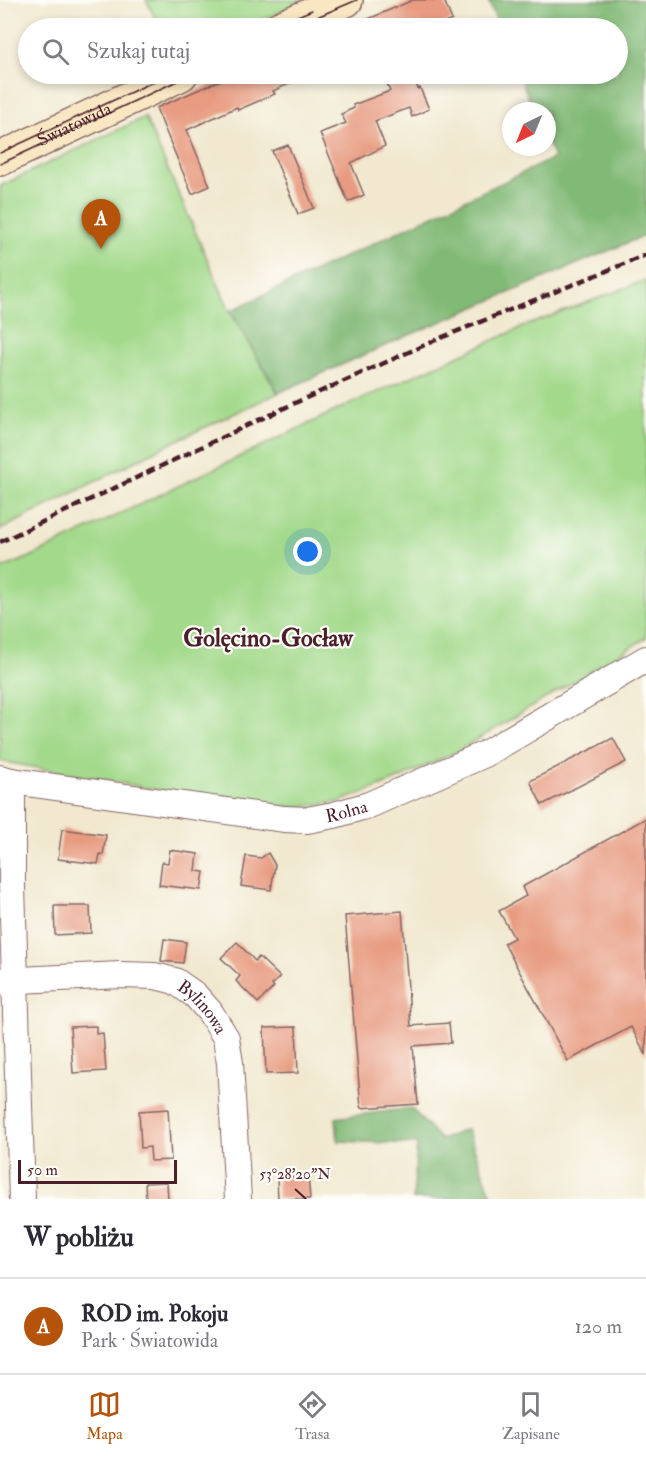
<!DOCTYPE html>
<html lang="pl">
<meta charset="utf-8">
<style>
:root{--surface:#fff;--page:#f2f2f3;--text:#2b2b33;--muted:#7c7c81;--line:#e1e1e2;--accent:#b45309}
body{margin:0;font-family:"IM FELL Double Pica",serif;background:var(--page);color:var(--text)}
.compass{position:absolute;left:502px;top:102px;width:54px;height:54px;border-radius:50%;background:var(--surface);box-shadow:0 3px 9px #0003;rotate:223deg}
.scale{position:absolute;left:18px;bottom:15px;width:159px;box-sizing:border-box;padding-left:6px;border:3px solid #4a1f2b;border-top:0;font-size:16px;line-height:21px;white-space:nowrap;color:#4a1f2b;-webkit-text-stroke:4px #fdfcf7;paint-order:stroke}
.you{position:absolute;left:308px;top:552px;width:21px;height:21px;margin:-15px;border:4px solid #fff;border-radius:50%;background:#1a73e8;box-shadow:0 0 0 9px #1a73e833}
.badge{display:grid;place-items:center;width:39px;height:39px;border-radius:50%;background:var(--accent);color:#fff;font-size:20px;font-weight:700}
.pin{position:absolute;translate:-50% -50px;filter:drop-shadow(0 2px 3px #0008)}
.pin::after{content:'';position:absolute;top:32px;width:21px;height:18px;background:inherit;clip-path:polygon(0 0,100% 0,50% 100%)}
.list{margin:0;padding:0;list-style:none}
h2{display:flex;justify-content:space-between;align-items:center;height:78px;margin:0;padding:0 24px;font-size:26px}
h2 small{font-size:20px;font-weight:400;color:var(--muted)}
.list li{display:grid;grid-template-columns:39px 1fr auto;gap:18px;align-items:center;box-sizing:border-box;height:96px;padding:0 24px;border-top:2px solid var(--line)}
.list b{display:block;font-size:22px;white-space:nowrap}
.list p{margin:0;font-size:20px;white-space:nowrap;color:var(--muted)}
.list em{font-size:20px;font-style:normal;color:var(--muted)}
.icon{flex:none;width:33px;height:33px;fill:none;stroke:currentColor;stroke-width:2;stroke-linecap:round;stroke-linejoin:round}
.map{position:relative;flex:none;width:646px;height:1199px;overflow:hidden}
.search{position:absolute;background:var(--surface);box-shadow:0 3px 9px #0003;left:18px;right:18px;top:18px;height:66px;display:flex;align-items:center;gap:15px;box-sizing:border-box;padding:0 21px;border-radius:33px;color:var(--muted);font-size:22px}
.sheet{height:174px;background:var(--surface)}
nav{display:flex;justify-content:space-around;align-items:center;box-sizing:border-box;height:84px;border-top:2px solid var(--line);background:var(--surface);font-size:16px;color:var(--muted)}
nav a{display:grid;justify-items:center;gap:3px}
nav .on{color:var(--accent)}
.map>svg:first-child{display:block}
</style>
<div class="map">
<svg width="646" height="1199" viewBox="0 0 646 1199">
<rect width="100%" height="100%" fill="#fdfcf7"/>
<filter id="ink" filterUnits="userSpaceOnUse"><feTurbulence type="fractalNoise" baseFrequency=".0167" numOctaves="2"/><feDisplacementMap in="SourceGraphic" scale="12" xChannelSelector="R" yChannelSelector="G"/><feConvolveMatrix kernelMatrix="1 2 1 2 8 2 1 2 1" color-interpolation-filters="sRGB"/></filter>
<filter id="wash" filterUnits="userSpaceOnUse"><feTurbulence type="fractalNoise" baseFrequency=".008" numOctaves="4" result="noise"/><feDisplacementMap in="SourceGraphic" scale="24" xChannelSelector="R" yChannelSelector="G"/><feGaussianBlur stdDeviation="1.35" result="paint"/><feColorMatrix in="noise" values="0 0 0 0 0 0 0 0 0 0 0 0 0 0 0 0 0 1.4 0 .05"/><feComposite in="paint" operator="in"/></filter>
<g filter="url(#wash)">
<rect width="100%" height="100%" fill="#f1e8cf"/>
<g fill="#a2d98a" stroke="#767c5a" stroke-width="1.5">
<path d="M146 0H311L241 28H161Z"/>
<path d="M145 117 230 311 278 393 163 447 0 530V186Z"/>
<path d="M646 280V638L458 751 394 781 339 802 295 807 214 800 0 761V569L28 558 335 411 525 326Z"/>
</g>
<g fill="#81b976" stroke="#666c50" stroke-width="1.5">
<path d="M488 0H646V235L407 336 278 393 230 311 554 158 547 141V111H534L519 74H618V28H500Z"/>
<path d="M411 1108 441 1140 467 1129 493 1199H413L417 1144 338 1141 336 1118Z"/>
</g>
<g id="blocks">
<g fill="#e89b81">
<path d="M413 0H444L452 20 432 28H347Z"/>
<path d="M235 74H311L273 91 275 94 238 110 237 107 187 130 210 186 192 194 156 108Z"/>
<path d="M383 74H412L418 89 420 88 429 109 412 117 409 108 375 121 385 146 351 163 364 195 348 202 320 133 346 123 341 114 354 108 353 105 390 91Z"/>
<path d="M288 145 314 208 298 214 272 151Z"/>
<path d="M613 738 626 762 542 805 530 781Z"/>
<path d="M646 818V1055L631 1027 568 1061 504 943 514 938 499 911 526 896 522 887Z"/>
<path d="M62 829 106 835 103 855 100 854 98 864 58 859Z"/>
<path d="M170 850 198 854 196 871 204 872 201 890 159 885 162 862 168 863Z"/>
<path d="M268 853 275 865 271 890 241 886 246 856 261 858Z"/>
<path d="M54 906H90L91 933 55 935Z"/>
<path d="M402 911 411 1026 449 1023 451 1043 413 1046 418 1104 361 1108 345 916Z"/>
<path d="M164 939 186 942 183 963 161 961Z"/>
<path d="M237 942 255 961 259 957 280 977 272 985 274 987 258 1003 236 981 240 976 221 958Z"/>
<path d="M96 1026V1034L103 1033 106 1071 73 1073 70 1027Z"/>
<path d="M296 1027 298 1073 266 1074 264 1028Z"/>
<path d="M168 1109 171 1160 151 1161 150 1147 141 1148 139 1111Z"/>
<path d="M308 1176 310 1199H278L277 1178Z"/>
<path d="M167 1182 168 1199H146L145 1183Z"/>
</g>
</g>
</g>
<g filter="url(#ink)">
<use href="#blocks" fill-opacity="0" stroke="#846564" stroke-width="1.5"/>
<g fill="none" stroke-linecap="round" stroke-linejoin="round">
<g stroke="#846564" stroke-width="28">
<g id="street">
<path d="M0 778 12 781V887L22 1199"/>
<path id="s1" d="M12 781 284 819 307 820 334 815 369 805 403 790 485 754 646 659"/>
<path id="s2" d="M0 981 120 975 155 976 175 981 195 995 210 1012 226 1038 230 1063 238 1199"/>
</g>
</g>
<g stroke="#846564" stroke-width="36">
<g id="secondary">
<path d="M280 28 346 0"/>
<path id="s3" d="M0 159 181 74"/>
</g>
</g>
<use href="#street" stroke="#fff" stroke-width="26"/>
<use href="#secondary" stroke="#f9e7c3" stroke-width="33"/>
<g stroke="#4a1f2b" stroke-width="1.5">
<path d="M269 28 312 10"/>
<path d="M291 28 357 0"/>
<path d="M0 153 170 74"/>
<path d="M0 164 192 74"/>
</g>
<path stroke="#4a1f2b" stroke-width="4.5" stroke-dasharray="9 4.5" stroke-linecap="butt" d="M0 542 297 402 438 339 646 255"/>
</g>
</g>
<path fill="none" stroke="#4a1f2b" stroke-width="2" d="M295 1189 306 1199"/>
<g text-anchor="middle" stroke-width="4.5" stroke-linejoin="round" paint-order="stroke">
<g font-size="18" fill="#4a1f2b" stroke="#fdfcf7">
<text dy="6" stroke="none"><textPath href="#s3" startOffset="82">Światowida</textPath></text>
<text dy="6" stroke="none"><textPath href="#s1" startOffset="338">Rolna</textPath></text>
<text dy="6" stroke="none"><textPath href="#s2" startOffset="214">Bylinowa</textPath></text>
</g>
<g font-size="24" font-weight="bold" fill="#4a1f2b" stroke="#fdfcf7">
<text x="268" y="646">Golęcino-Gocław</text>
</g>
</g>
<g font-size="15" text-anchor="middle" fill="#4a1f2b" stroke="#fdfcf7" stroke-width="4.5" stroke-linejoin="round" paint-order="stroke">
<text x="295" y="1179">53°28'20"N</text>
</g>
</svg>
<svg class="compass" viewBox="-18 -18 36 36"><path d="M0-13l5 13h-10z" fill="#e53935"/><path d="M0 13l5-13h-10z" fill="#7c7c81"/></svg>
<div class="scale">50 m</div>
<div class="you"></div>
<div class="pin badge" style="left:101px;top:249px">A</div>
<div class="search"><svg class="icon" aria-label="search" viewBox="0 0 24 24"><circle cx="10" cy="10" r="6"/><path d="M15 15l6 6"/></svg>Szukaj tutaj</div>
</div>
<section class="sheet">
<h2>W pobliżu<small></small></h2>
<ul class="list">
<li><span class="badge">A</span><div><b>ROD im. Pokoju</b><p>Park · Światowida</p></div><em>120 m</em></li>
</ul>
</section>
<nav>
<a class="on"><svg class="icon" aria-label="map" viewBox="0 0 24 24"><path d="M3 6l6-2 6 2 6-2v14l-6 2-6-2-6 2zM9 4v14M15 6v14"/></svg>Mapa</a>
<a><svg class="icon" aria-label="directions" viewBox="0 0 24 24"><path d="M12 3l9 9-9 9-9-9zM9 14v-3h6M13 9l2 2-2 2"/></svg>Trasa</a>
<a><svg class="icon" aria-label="saved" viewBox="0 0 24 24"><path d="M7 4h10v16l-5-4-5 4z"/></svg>Zapisane</a>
</nav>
